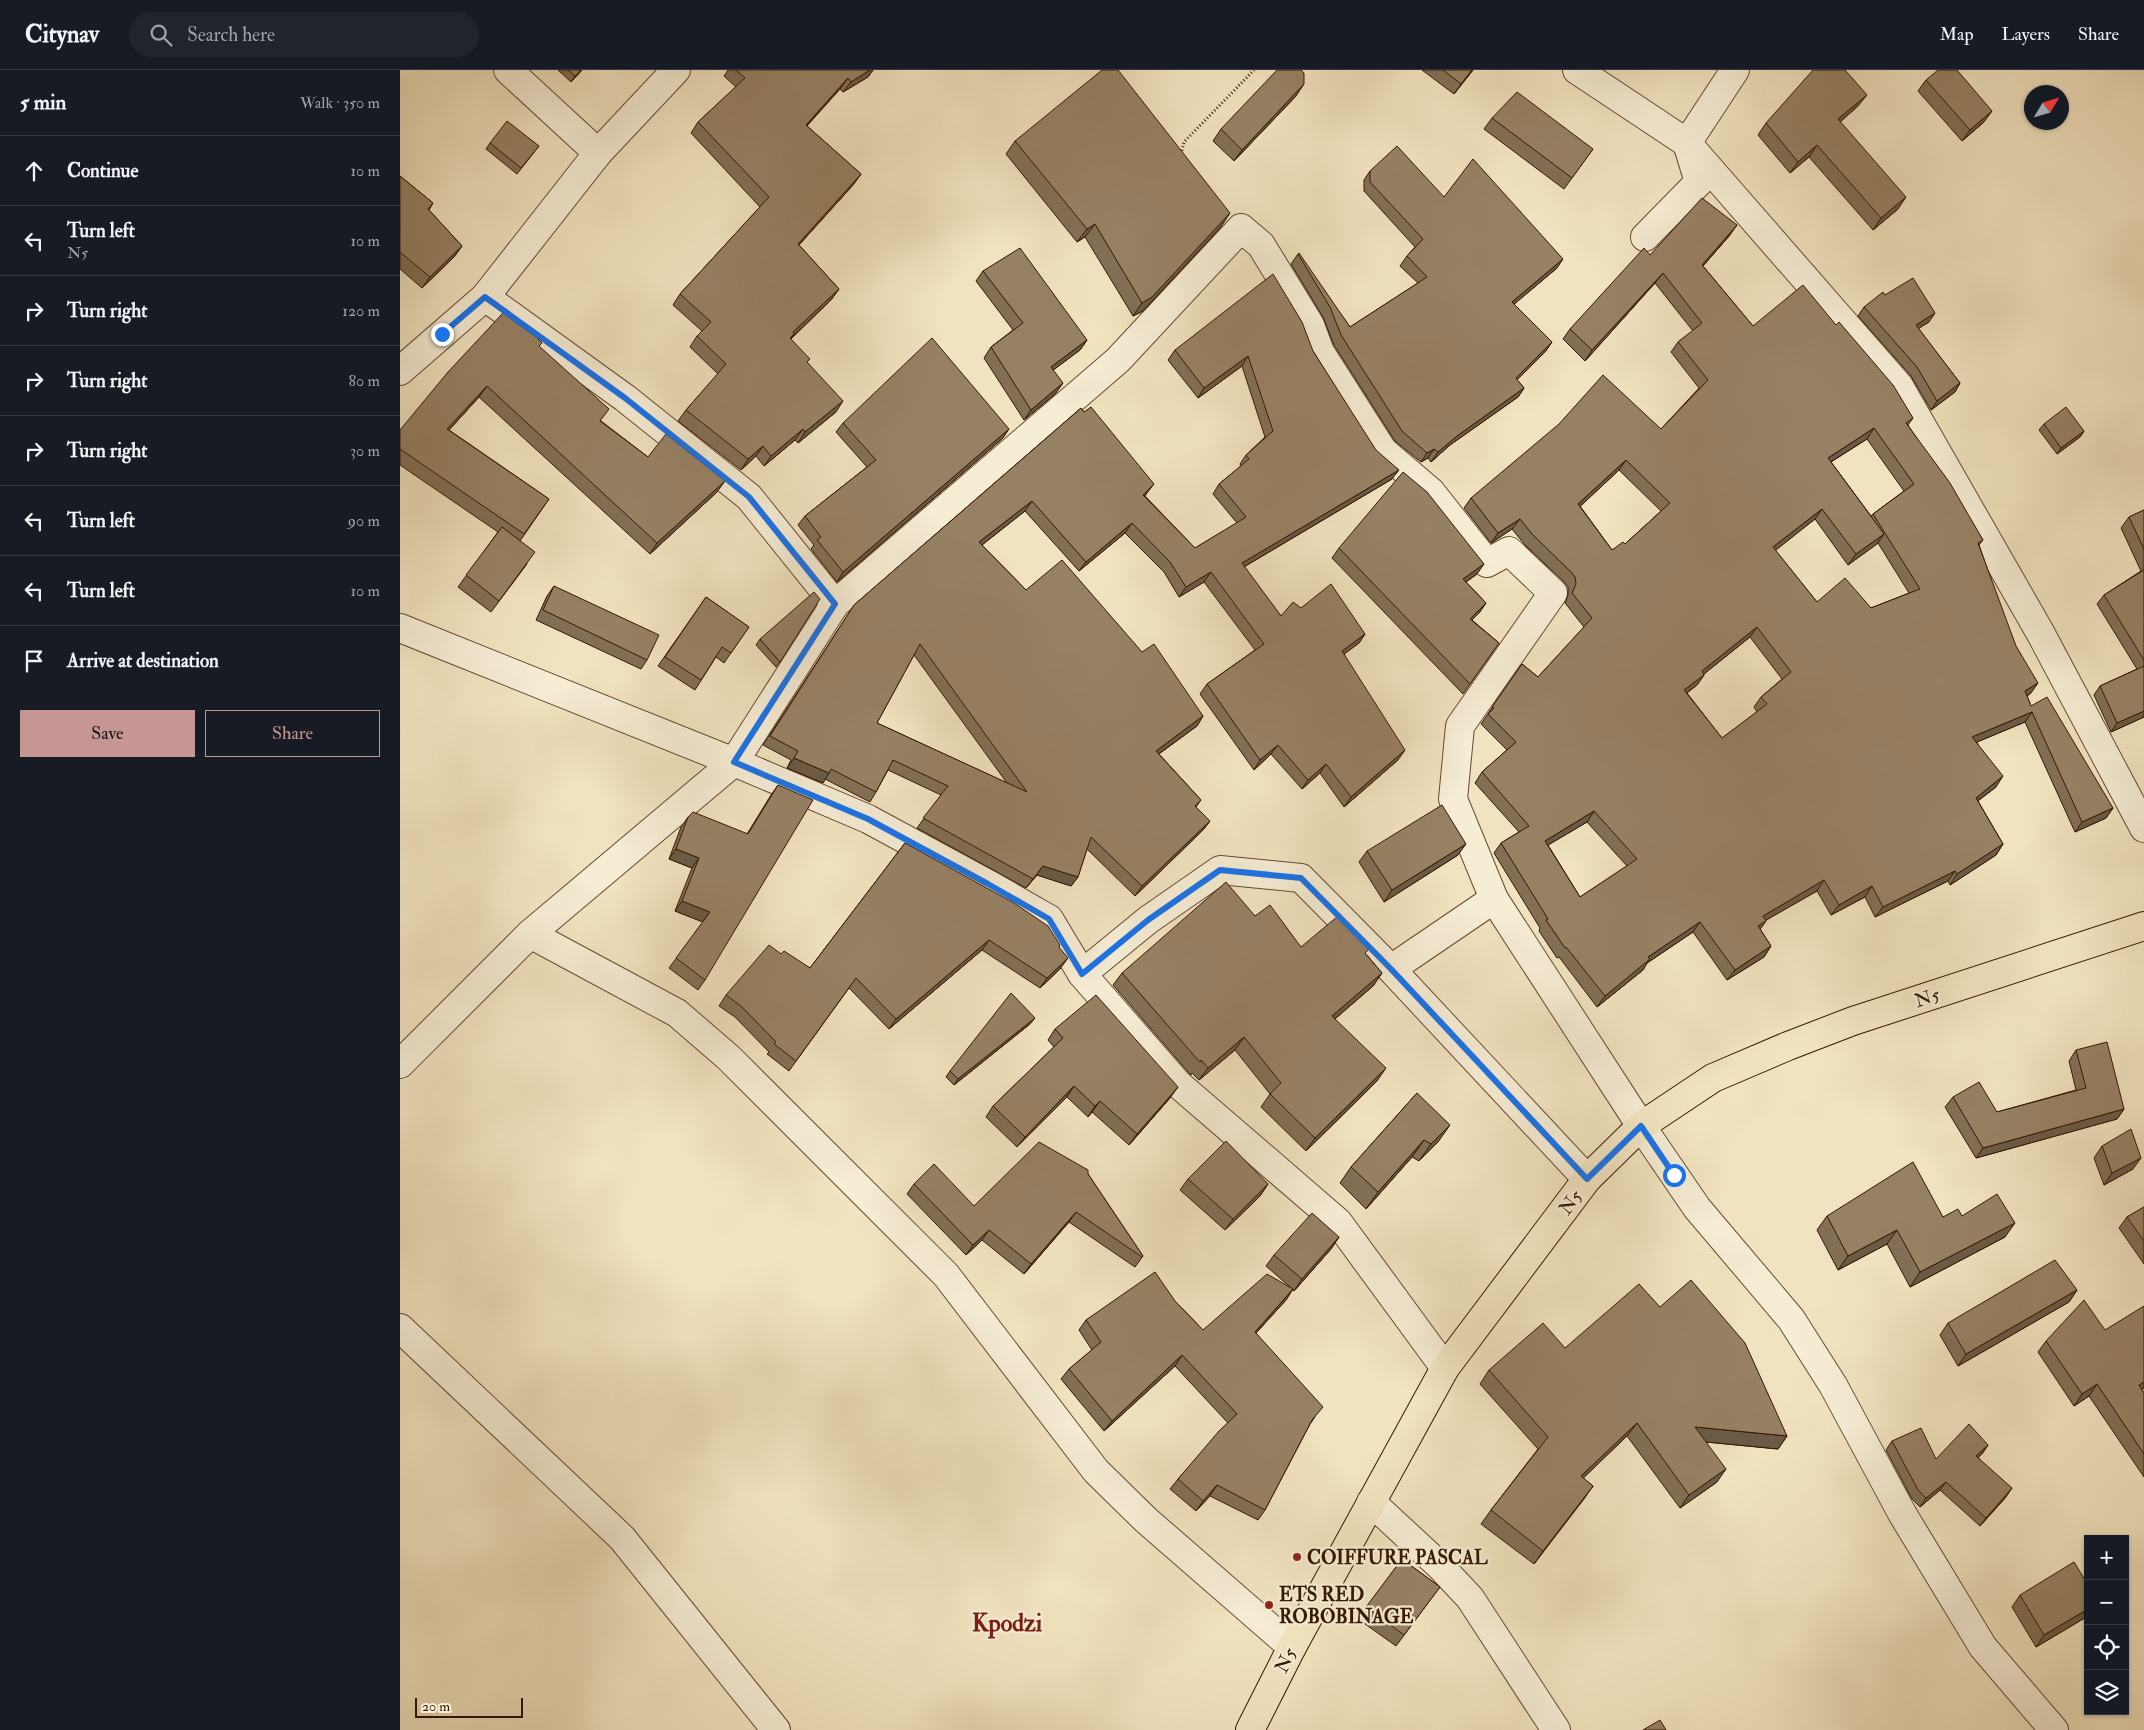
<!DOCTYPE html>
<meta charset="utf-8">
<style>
:root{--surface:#171b24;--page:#20242c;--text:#f1f3f6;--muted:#9ea1a6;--line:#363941;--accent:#c59692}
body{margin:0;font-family:"IM FELL Double Pica",serif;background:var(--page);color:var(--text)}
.controls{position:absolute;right:15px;bottom:15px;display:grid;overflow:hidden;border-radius:0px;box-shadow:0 1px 4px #0004}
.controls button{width:45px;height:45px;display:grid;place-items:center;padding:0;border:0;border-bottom:1px solid var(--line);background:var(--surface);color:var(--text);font:25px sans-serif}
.compass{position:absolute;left:1624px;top:15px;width:45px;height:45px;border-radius:50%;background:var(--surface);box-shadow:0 1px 4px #0004;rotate:52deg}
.scale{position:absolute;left:15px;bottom:12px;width:108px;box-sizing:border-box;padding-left:5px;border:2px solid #361701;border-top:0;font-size:14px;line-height:18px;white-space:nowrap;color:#361701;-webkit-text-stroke:4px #f6edd5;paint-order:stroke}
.stop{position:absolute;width:15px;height:15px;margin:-11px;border:4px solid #1a73e8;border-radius:50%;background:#fff}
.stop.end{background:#1a73e8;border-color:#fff;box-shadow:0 1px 5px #0008}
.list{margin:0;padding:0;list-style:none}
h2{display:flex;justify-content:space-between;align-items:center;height:65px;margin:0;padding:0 20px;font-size:21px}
h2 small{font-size:16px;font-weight:400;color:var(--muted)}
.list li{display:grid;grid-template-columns:32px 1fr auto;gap:15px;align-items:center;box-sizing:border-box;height:70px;padding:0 20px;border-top:1px solid var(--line)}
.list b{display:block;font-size:19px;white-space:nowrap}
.list p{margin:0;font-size:16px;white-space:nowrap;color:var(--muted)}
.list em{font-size:16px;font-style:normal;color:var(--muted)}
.actions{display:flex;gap:10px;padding:15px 20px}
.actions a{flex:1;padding:11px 0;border:1px solid var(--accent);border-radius:0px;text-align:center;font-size:18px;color:var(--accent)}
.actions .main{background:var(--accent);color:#111}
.icon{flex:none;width:28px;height:28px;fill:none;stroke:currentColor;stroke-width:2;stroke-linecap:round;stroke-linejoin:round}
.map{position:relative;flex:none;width:1744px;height:1660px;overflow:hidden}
header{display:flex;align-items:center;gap:30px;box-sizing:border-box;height:70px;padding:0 25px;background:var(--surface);border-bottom:1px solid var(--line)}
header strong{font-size:24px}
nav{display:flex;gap:28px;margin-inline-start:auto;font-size:18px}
.search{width:350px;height:45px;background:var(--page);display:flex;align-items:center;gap:12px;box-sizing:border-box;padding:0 18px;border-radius:28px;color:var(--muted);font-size:19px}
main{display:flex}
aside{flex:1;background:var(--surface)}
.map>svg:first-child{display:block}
</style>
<header>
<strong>Citynav</strong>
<div class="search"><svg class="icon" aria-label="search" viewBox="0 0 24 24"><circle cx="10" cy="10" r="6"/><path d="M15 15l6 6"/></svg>Search here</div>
<nav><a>Map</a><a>Layers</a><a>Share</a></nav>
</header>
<main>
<aside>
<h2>5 min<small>Walk · 350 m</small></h2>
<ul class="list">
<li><svg class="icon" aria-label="ahead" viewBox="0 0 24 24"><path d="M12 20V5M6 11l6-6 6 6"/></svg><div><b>Continue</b></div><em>10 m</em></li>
<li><svg class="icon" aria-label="left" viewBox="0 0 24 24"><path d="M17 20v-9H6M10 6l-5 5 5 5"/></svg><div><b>Turn left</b><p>N5</p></div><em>10 m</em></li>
<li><svg class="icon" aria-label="right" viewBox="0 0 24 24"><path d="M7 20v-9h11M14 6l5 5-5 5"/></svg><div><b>Turn right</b></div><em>120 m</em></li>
<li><svg class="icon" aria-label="right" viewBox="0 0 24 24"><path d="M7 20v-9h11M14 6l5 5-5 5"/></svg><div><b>Turn right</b></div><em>80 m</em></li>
<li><svg class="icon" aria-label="right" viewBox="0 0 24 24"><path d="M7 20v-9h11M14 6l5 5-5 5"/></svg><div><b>Turn right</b></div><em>30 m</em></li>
<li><svg class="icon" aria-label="left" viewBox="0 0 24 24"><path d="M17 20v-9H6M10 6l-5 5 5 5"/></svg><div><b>Turn left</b></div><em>90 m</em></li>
<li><svg class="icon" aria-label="left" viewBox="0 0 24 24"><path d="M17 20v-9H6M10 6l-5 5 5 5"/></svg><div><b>Turn left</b></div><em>10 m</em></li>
<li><svg class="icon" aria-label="arrive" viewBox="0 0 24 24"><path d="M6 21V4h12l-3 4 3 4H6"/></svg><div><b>Arrive at destination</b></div></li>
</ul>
<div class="actions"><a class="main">Save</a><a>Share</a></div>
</aside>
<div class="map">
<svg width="1744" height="1660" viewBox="0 0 1744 1660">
<rect width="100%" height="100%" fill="#f1e3bf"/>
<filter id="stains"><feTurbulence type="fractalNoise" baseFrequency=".004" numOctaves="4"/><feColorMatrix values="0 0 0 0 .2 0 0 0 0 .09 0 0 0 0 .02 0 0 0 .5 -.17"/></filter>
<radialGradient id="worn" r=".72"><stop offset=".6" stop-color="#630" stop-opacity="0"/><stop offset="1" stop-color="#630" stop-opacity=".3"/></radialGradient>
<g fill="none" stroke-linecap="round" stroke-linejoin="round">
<g stroke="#654a30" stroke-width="30">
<g id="minor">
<path d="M108 0 198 83"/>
<path d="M1177 0 1287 73 1499 316 1641 564 1744 758"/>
<path d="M1245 167 1299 112 1287 73 1335 0"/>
<path d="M85 227 225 328 349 427 435 534"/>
<path d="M0 301 85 227 198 83 276 0"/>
<path d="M0 558 334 692 468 749 588 814 649 849 682 904 748 850 820 800 901 808 991 899 1187 1109"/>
<path d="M130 864 277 943 329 988 546 1205 696 1401 746 1450 892 1577"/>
<path d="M991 899 1094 829"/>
<path d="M682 904 778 1014 938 1152 1045 1298"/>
<path d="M0 994 130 864 334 692 435 534 718 290 841 158 861 175 910 255 920 282 983 381 1031 422 1087 493 1109 481 1153 523 1060 656 1053 729 1094 829 1241 1056 1297 1138 1391 1249 1433 1315 1503 1445 1583 1577 1654 1660"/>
<path d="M0 1258 222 1468 376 1660"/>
<path d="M971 1432 1040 1496 1070 1528 1156 1660"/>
</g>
</g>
<g stroke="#361701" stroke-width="30">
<path id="major" d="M850 1660 892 1577 1045 1298 1187 1109 1241 1056 1313 1008 1388 976 1453 951 1744 856"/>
</g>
<path stroke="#361701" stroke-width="3" stroke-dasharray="1 2.5" stroke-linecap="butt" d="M781 84 784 72 854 0"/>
<use href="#minor" stroke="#f6edd5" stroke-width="28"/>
<use href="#major" stroke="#f1e3bf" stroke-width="28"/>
</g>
<g fill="#826f56" stroke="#361701" fill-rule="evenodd">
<path d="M158 0H182L171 12Z"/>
<path d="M328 0H473L468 7 443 22 440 19 407 56 461 104 453 115 399 175 439 219 431 230 391 269 408 293 436 342 398 373 395 370 364 396 356 386 341 400 278 351 286 340 318 304 290 277 297 266 302 261 273 235 280 224 360 137 291 63 298 52 336 17 324 6Z"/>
<path d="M1022 0H1073L1054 24Z"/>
<path d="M1526 10 1584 52 1562 71 1518 21Z"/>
<path d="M896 26 834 91 813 71 821 59Z"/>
<path d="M1458 36 1440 52 1498 139 1473 160 1409 87 1390 103 1358 65 1366 53Z"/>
<path d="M1092 48 1193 79 1164 119 1084 59Z"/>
<path d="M615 71 821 157 743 241 733 246 685 167 677 172 606 84Z"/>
<path d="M90 73 139 76 117 104 86 79Z"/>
<path d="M970 101 1044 127 1157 198 1114 234 1152 272 1145 282 1117 310 1124 318 1118 327 1050 375 1031 392 1028 388 1021 392 995 371 934 275 923 247 891 194 898 184 950 257 1018 213 1000 196 1007 186 1015 177 964 121V110Z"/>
<path d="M0 106 33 133 29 140 62 176 54 187 22 218 0 199Z"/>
<path d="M1330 165 1303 196 1353 256 1513 348 1508 355 1583 470 1579 475 1631 623 1627 626 1631 636 1713 738 1706 748 1675 762 1625 652 1577 672 1596 717 1578 731 1603 774 1596 785 1550 815 1548 811 1475 847 1465 827 1431 845 1417 821 1366 850 1360 859 1371 876 1364 887 1327 910 1293 862 1247 893 1243 900 1197 937 1159 887 1157 888 1139 861 1140 858 1094 783 1101 773 1119 762 1075 713 1082 702 1107 680 1081 654 1122 594 1138 607 1184 557 1165 533 1168 525V517L1164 512 1125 475 1112 459 1091 473 1064 438 1071 428 1261 359 1299 318 1271 282 1278 272 1293 261 1255 213 1185 291 1163 269 1170 259 1250 185ZM1467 369 1504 421 1473 444 1471 446 1431 392ZM1219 400 1261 441 1225 474 1212 480 1180 436ZM1415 449 1448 495 1478 473 1509 523 1471 538 1417 532 1375 480ZM1350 567 1382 609 1361 627 1354 637 1357 642 1322 668 1287 623 1297 615 1304 605V604ZM1187 752 1227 796 1180 827 1148 775Z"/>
<path d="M583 201 687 270 680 280 653 300 656 323 624 350 584 288 591 277 613 260 576 211Z"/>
<path d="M1485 225 1529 252 1518 258 1560 313 1555 322 1531 340 1511 306 1458 246 1464 237Z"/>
<path d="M139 277 201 351 248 387 317 422 250 484 79 327 49 360 149 429 120 471 127 494 91 542 58 517 98 462 0 395V360Z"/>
<path d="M775 280 913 281 992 409 844 497 881 546 901 538 965 564 959 573 944 584 998 690 944 737 920 703 902 719 871 684 854 700 800 624 807 614 855 580 804 512 779 527 764 502 725 463 679 501 625 441 582 475 626 520 742 582 803 646 797 656 759 684 801 730 796 737 810 751 803 760 735 826 687 779 678 807 671 816 637 805 626 818 517 758 541 725 488 700 476 722 470 732 425 709 423 713 387 698 391 690 363 675 454 535 681 338 747 423 745 426 795 478 837 453 813 424 819 414 841 396 840 394 846 385 865 367 842 296 798 328 768 290ZM514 585 607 713 477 653Z"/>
<path d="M443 353 603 368 437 512 411 479 414 475 398 455 405 446 467 397 436 362Z"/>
<path d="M1644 354 1684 361 1680 367 1657 384 1639 360Z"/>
<path d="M1744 440V647L1711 662 1694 625 1700 616 1737 599 1697 534 1704 525 1741 501 1721 458 1729 447Z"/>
<path d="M939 478 1077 504 1066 512 1086 533 1079 543 1072 550 1099 573 1063 624 932 488Z"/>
<path d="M154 516 247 590 241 599 136 550 147 526Z"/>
<path d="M306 527 349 557 324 593 316 587 295 620 258 596Z"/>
<path d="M360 569 380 592 376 597 356 575Z"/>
<path d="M378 715 305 910 298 920 269 898 303 852 275 841 292 798 269 789 281 757 288 747 347 764 371 725Z"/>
<path d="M505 773 659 877 660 899 640 918 582 880 489 959 449 918 389 1001 367 984 369 982 335 947 319 936 326 925 381 884 410 898Z"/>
<path d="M967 781 1058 785 984 832 959 792Z"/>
<path d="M855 846 901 877 966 884 982 903 973 916 935 949 977 1011 906 1081 861 1037 870 1024 835 980 799 1010 792 1003 791 1005 789 1003 713 915 722 903Z"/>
<path d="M630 954 554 1015 546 1007 550 1001Z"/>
<path d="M655 959 770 1028 729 1075 692 1042 688 1047 667 1027 617 1077 586 1047 593 1036 654 977 648 970Z"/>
<path d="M1676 980 1724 1039 1717 1049 1576 1088 1545 1037 1553 1027 1597 1042 1676 1020 1669 991Z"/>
<path d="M1017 1023 1038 1072 1019 1091 1012 1087 966 1139 940 1113 951 1097Z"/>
<path d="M1702 1076 1733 1099 1704 1115 1694 1088Z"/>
<path d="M688 1104 743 1186 735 1197 669 1152 624 1204 582 1170 566 1185 507 1124 514 1114 574 1136Z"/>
<path d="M788 1109 868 1114 860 1126 825 1160 780 1120Z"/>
<path d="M1744 1137V1194L1719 1158 1727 1147Z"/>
<path d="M1427 1146 1543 1147 1562 1146 1605 1167 1510 1217 1487 1174 1438 1200 1417 1160Z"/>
<path d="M939 1167 931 1179 894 1221 892 1220 886 1230 856 1263 915 1347 910 1354 865 1440 858 1450 810 1426 796 1441 770 1419 778 1409 828 1353 775 1296 704 1361 661 1309 669 1299 692 1280 679 1260 686 1250 775 1231 803 1260 890 1217 866 1196 874 1185Z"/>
<path d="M1677 1220 1669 1232 1558 1296 1540 1265 1548 1253Z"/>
<path d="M1260 1237 1387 1366 1378 1379 1306 1372 1317 1412 1280 1438 1227 1366 1183 1408 1193 1416 1134 1494 1081 1454 1091 1440 1138 1379 1080 1314 1089 1300 1165 1278Z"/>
<path d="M1646 1271 1744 1318 1742 1319 1744 1323V1407L1689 1326 1674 1336 1638 1282Z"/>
<path d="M1492 1371 1536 1389 1588 1375 1582 1384 1578 1387 1606 1427 1580 1456 1540 1420 1520 1437 1512 1429 1486 1380Z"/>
<path d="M1002 1489 1040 1517 996 1576 958 1549Z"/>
<path d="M1688 1515V1546L1636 1577 1612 1537 1620 1525Z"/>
</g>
<g fill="#6a5a46" stroke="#361701">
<path d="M181 0H182L171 12 175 6Z"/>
<path d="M470 0H473L468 7 443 22 451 12Z"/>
<path d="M1072 0H1073L1054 24 1061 14Z"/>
<path d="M448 8 440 19 398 65 406 55Z"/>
<path d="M904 14 896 26 834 91 842 80Z"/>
<path d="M1467 25 1458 36 1430 61 1438 49Z"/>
<path d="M1592 41 1584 52 1562 71 1570 60Z"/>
<path d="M1417 75 1409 87 1390 103 1398 92Z"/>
<path d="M461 104 453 115 390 185 398 174Z"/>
<path d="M1506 127 1498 139 1473 160 1481 148Z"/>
<path d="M830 143 821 157 743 241 733 246 742 233Z"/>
<path d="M695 154 685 167 677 172 687 159Z"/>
<path d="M1337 155 1330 165 1295 205 1302 195Z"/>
<path d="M62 176 54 187 22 218 30 207Z"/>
<path d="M1163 189 1157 198 1105 242 1112 232Z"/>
<path d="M1263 203 1255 213 1185 291 1192 280Z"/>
<path d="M439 219 431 230 393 266 387 275 393 262Z"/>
<path d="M1535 243 1529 252 1510 264 1516 255Z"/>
<path d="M687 270 680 280 644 307 651 297Z"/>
<path d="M1152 272 1145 282 1109 318 1116 308Z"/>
<path d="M848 286 842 296 798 328 804 318Z"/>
<path d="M663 313 656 323 624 350 631 340Z"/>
<path d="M1560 313 1555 322 1531 340 1537 331Z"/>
<path d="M87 316 79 327 40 370 47 359Z"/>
<path d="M1124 318 1118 327 1050 375 1031 392 1038 382 1057 366Z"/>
<path d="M443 331 436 342 398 373 405 362Z"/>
<path d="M1474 358 1467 369 1421 398 1428 388Z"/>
<path d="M403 359 395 370 364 396 371 386Z"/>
<path d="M609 359 603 368 437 512 443 502Z"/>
<path d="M1684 361 1680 367 1657 384 1661 378Z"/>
<path d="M363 376 356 386 341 400 348 389Z"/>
<path d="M1034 379 1028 388 1021 392 1027 383Z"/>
<path d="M1226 390 1219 400 1171 445 1178 434Z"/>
<path d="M999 400 992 409 835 502 842 493Z"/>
<path d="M325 411 317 422 250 484 257 473Z"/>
<path d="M754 414 747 423 737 434 743 425Z"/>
<path d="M632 431 625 441 573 482 579 472Z"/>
<path d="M1422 439 1415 449 1366 488 1373 477Z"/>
<path d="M1120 449 1112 459 1091 473 1098 463Z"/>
<path d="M732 453 725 463 679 501 686 492Z"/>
<path d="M1484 464 1477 474 1448 495 1456 484Z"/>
<path d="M1084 494 1077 504 1056 519 1063 509Z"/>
<path d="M811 502 804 512 779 527 786 517Z"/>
<path d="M1086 533 1079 543 1063 559 1070 549Z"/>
<path d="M1357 557 1350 567 1294 612 1302 601Z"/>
<path d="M965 564 959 573 936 590 942 581Z"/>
<path d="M1304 605 1297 615 1277 630 1284 620Z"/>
<path d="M1638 613 1631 623 1618 631 1625 621Z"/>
<path d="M1744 641V647L1711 662 1717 653Z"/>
<path d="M1632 642 1625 652 1565 677 1572 667Z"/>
<path d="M803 646 797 656 750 690 756 681Z"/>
<path d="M878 675 871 684 854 700 860 690Z"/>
<path d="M1005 680 998 690 944 737 951 727Z"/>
<path d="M394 688 429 703 423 713 387 698Z"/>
<path d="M926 694 920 703 902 719 908 710Z"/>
<path d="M1603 706 1596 717 1568 738 1576 728Z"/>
<path d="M1713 738 1706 748 1675 762 1682 752Z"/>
<path d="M1194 741 1187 752 1138 781 1145 771Z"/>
<path d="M810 751 803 760 735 826 742 816Z"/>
<path d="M1066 774 1058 785 984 832 992 820Z"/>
<path d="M1603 774 1596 785 1550 815 1557 804Z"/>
<path d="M276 779 299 788 292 798 269 789Z"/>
<path d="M643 796 678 807 671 816 637 805 626 818Z"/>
<path d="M1555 801 1548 811 1475 847 1483 837Z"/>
<path d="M1424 810 1417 821 1356 856 1363 846Z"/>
<path d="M1472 816 1465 827 1431 845 1439 835Z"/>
<path d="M282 831 310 842 303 852 275 841Z"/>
<path d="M1366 851 1359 861 1358 856Z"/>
<path d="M1300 852 1293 862 1247 893 1243 900 1197 937 1205 926 1248 887Z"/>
<path d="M589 870 582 880 489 959 496 949Z"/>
<path d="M1371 876 1364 887 1327 910 1335 900Z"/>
<path d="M668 888 660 899 640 918 647 908Z"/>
<path d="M982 903 973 916 923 959 932 946Z"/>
<path d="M635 948 630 954 554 1015 558 1009Z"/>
<path d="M844 967 835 980 799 1010 808 998Z"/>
<path d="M986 998 977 1011 906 1081 915 1068Z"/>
<path d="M674 1016 667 1027 617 1077 625 1067Z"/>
<path d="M778 1017 770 1028 729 1075 737 1064Z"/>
<path d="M700 1031 692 1042 688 1047 695 1036Z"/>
<path d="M1724 1039 1717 1049 1576 1088 1583 1078Z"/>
<path d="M1050 1055 1038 1072 1019 1091 1031 1074Z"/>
<path d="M1024 1070 1012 1087 966 1139 978 1122Z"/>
<path d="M1741 1088 1733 1099 1704 1115 1712 1103Z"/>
<path d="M868 1114 860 1126 825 1160 833 1149Z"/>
<path d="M676 1142 669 1152 624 1204 631 1194Z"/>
<path d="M1615 1153 1605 1167 1510 1217 1520 1202Z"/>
<path d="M589 1160 582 1170 566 1185 573 1175Z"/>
<path d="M1497 1160 1487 1174 1438 1200 1448 1186Z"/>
<path d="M939 1167 931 1179 894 1221 902 1209Z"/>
<path d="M893 1219 886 1230 847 1273 855 1262Z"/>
<path d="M1677 1220 1669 1232 1558 1296 1566 1284Z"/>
<path d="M782 1285 775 1296 704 1361 712 1351Z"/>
<path d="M1744 1312V1318L1731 1326 1739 1315Z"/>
<path d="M1697 1314 1689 1326 1674 1336 1682 1324Z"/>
<path d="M1237 1353 1227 1366 1172 1419 1181 1406Z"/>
<path d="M1295 1357 1387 1366 1378 1379 1286 1370Z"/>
<path d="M1588 1375 1582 1384 1570 1394 1576 1386Z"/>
<path d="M1326 1399 1317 1412 1280 1438 1289 1425Z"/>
<path d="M1546 1412 1540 1420 1520 1437 1526 1428Z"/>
<path d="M817 1415 810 1426 796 1441 803 1431Z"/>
<path d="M1193 1416 1184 1429 1134 1494 1143 1481Z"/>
<path d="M1612 1418 1606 1427 1580 1456 1586 1448Z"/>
<path d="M1688 1539V1546L1636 1577 1644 1565Z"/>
</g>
<g fill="#978164" stroke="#361701" fill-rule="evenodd">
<path d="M168 0H181L175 6Z"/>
<path d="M336 0H470L451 12 448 8 406 55 461 104 398 174 439 219 393 262 394 264 390 268 410 289 407 292 443 331 405 362 403 359 371 386 363 376 348 389 286 340 326 294 297 266 311 252 280 224 369 127 298 52 345 8Z"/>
<path d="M702 0H718L830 143 752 227 742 233 695 154 687 159 615 71Z"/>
<path d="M877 0H901L904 3V14L842 80 821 59Z"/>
<path d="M1043 0H1072L1061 14Z"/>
<path d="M1413 0H1445L1467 25 1438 49 1506 127 1481 148 1417 75 1398 92 1366 53Z"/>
<path d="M1538 0H1557L1592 41 1570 60 1526 10Z"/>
<path d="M1117 22 1193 79 1172 108 1092 48Z"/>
<path d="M107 51 139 76 121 98 90 73Z"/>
<path d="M997 76 1044 127 1073 89 1163 189 1112 232 1152 272 1116 308 1124 318 1057 366 1038 382 1034 379 1027 383 1002 361 941 265 930 237 898 184 899 183 950 257 1027 207 1007 186 1023 169 970 112V101Z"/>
<path d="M0 106 33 133 28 139 62 176 30 207 0 182Z"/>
<path d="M1302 128 1337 155 1302 195 1353 256 1403 215 1436 255 1439 252 1493 315 1513 348 1506 353 1550 413 1583 470 1578 473 1616 576 1638 613 1625 621 1631 636 1647 627 1713 738 1682 752 1632 642 1572 667 1603 706 1576 728 1603 774 1557 804 1555 801 1483 837 1472 816 1439 835 1424 810 1363 846 1366 851 1358 856 1371 876 1335 900 1300 852 1248 887 1250 889 1205 926 1166 877 1165 878 1146 850 1148 849 1101 773 1129 756 1082 702 1116 672 1088 644 1094 638 1092 637 1122 594 1138 607 1192 548 1172 523 1176 514 1175 507 1171 502 1132 464 1120 449 1098 463 1071 428 1159 354 1203 305 1261 359 1308 310 1278 272 1302 253 1263 203 1192 280 1170 259 1244 178 1250 185ZM1474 358 1514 414 1473 444 1520 519 1471 538 1445 508 1417 532 1373 477 1422 439 1456 484 1484 464 1428 388ZM1226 390 1270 433 1225 474 1223 472 1212 480 1178 434ZM1357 557 1391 602 1361 627 1367 634 1322 668 1284 620 1304 605 1302 601ZM1194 741 1237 789 1180 827 1145 771Z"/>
<path d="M620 178 687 270 651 297 663 313 631 340 591 277 623 253 583 201Z"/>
<path d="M873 204 902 252 913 281 976 380 999 400 842 493 881 546 893 532 901 538 931 514 965 564 942 581 1005 680 951 727 926 694 908 710 878 675 860 690 807 614 864 574 811 502 786 517 770 492 732 453 686 492 632 431 579 472 626 520 662 490 742 582 754 574 803 646 756 681 801 730 795 736 810 751 742 816 691 767 678 807 643 796 633 809 523 748 548 716 493 690 476 722 431 699 429 703 394 688 398 681 370 666 454 535 681 338 684 342 691 337 754 414 743 425 795 478 846 447 819 414 849 389 846 385 873 361 848 286 804 318 775 280ZM520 574 627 722 477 653Z"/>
<path d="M1513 208 1535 243 1516 255 1560 313 1537 331 1517 297 1464 237 1483 222 1485 225Z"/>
<path d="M103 243 136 267 142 273 139 276 209 339 200 351 248 387 266 364 325 411 257 473 87 316 47 359 149 429 124 464 0 379V360L48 302Z"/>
<path d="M532 268 609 359 443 502 417 470 421 467 405 446 476 390 443 353Z"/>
<path d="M1666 337 1684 361 1661 378 1644 354Z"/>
<path d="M1003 402 1027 422 1084 494 1063 509 1086 533 1070 549 1099 573 1070 614 939 478Z"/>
<path d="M1744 440V479L1729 447Z"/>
<path d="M102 457 135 482 99 531 66 505Z"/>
<path d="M1744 500V590L1704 525Z"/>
<path d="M154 516 259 565 247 590 143 540Z"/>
<path d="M414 522 420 529 380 592 360 569Z"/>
<path d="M306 527 349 557 331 583 322 577 301 610 265 587Z"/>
<path d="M1744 596V641L1717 653 1700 616Z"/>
<path d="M378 715 413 730 305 910 276 888 310 842 282 831 299 788 276 779 288 747 293 742 348 764Z"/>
<path d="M1042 735 1066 774 992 820 967 781Z"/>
<path d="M505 773 614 833 648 856 660 875 659 877 668 888 647 908 589 870 496 949 456 908 396 991 374 974 376 972 342 937 326 925 369 875 381 884 384 881 410 898Z"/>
<path d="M826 812 855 846 870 835 901 877 938 846 950 861 952 860 970 878 965 883 982 903 932 946 986 998 915 1068 870 1024 881 1013 844 967 808 998 801 990 800 992 798 990 722 903Z"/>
<path d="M611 923 635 948 558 1009 550 1001Z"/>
<path d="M696 925 778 1017 737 1064 700 1031 695 1036 674 1016 625 1067 593 1036 663 968 655 959Z"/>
<path d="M1707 972 1724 1039 1583 1078 1553 1027 1579 1012 1597 1042 1686 1018 1676 980Z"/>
<path d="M1017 1023 1050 1055 1031 1074 1024 1070 978 1122 951 1097Z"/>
<path d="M1731 1059 1741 1088 1712 1103 1702 1076Z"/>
<path d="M826 1071 868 1114 833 1149 788 1109Z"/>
<path d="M639 1072 688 1100V1104L743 1186 742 1187 676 1142 631 1194 589 1160 573 1175 514 1114 534 1094 574 1136Z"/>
<path d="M1513 1092 1543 1147 1558 1139 1562 1146 1597 1124 1615 1153 1520 1202 1497 1160 1448 1186 1427 1146Z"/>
<path d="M1744 1137V1171L1727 1147Z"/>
<path d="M912 1143 939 1167 902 1209 874 1185Z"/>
<path d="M1655 1190 1677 1220 1566 1284 1548 1253Z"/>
<path d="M755 1202 775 1231 803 1260 867 1204 893 1219 855 1262 923 1337 912 1350 865 1440 817 1415 803 1431 778 1409 819 1361 837 1344 782 1285 712 1351 669 1299 701 1272 686 1250Z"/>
<path d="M1291 1210 1345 1273 1387 1366 1295 1357 1326 1399 1289 1425 1237 1353 1181 1406 1193 1416 1143 1481 1091 1440 1148 1367 1089 1300 1143 1253 1165 1278 1239 1214 1260 1237Z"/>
<path d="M1684 1230 1705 1260 1744 1236V1312L1739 1315 1744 1323V1384L1697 1314 1682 1324 1646 1271Z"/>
<path d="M1569 1354 1588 1375 1576 1386 1612 1418 1586 1448 1546 1412 1526 1428 1518 1420 1492 1371 1521 1358 1536 1389Z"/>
<path d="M1002 1489 1040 1517 1004 1565 966 1537Z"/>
<path d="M1674 1492 1688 1515V1539L1644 1565 1620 1525Z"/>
<path d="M1260 1650 1266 1660H1243Z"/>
</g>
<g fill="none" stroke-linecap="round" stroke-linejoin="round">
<path stroke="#1a73e8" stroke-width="6" d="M42 264 85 227 225 328 349 427 435 534 334 692 468 749 588 814 649 849 682 904 748 850 820 800 901 808 991 899 1187 1109 1241 1056 1274 1105"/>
</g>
<g fill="#8f2418" stroke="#f6edd5" stroke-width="2">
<circle cx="897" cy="1487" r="5"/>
<circle cx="869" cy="1535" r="5"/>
</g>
<g text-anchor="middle" stroke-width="4.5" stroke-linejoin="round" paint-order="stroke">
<g font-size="19" fill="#361701" stroke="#f6edd5">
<text transform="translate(1527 927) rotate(-18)" y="7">N5</text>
<text transform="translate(1170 1132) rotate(-53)" y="7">N5</text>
<text transform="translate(885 1590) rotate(-63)" y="7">N5</text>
</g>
<g font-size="19" font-weight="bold" fill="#361701" stroke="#f6edd5" text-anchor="start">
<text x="907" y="1494">COIFFURE PASCAL</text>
<text x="879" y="1531">ETS RED<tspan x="879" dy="22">ROBOBINAGE</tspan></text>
</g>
<g font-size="24" font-weight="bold" fill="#7a1f14" stroke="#f6edd5">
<text x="607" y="1561">Kpodzi</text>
</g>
</g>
<rect width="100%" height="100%" filter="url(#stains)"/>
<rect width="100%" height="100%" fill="url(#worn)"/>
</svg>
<div class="controls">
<button>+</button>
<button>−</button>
<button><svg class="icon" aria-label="locate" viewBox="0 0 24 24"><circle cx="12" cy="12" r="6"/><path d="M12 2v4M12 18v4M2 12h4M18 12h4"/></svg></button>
<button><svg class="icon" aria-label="layers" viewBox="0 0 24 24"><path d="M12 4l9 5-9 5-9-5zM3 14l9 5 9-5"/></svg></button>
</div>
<svg class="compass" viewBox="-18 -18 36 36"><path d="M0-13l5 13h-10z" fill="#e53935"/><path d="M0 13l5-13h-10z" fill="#9ea1a6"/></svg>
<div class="scale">20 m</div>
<div class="stop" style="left:1274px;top:1105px"></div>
<div class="stop end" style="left:42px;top:264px"></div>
</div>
</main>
